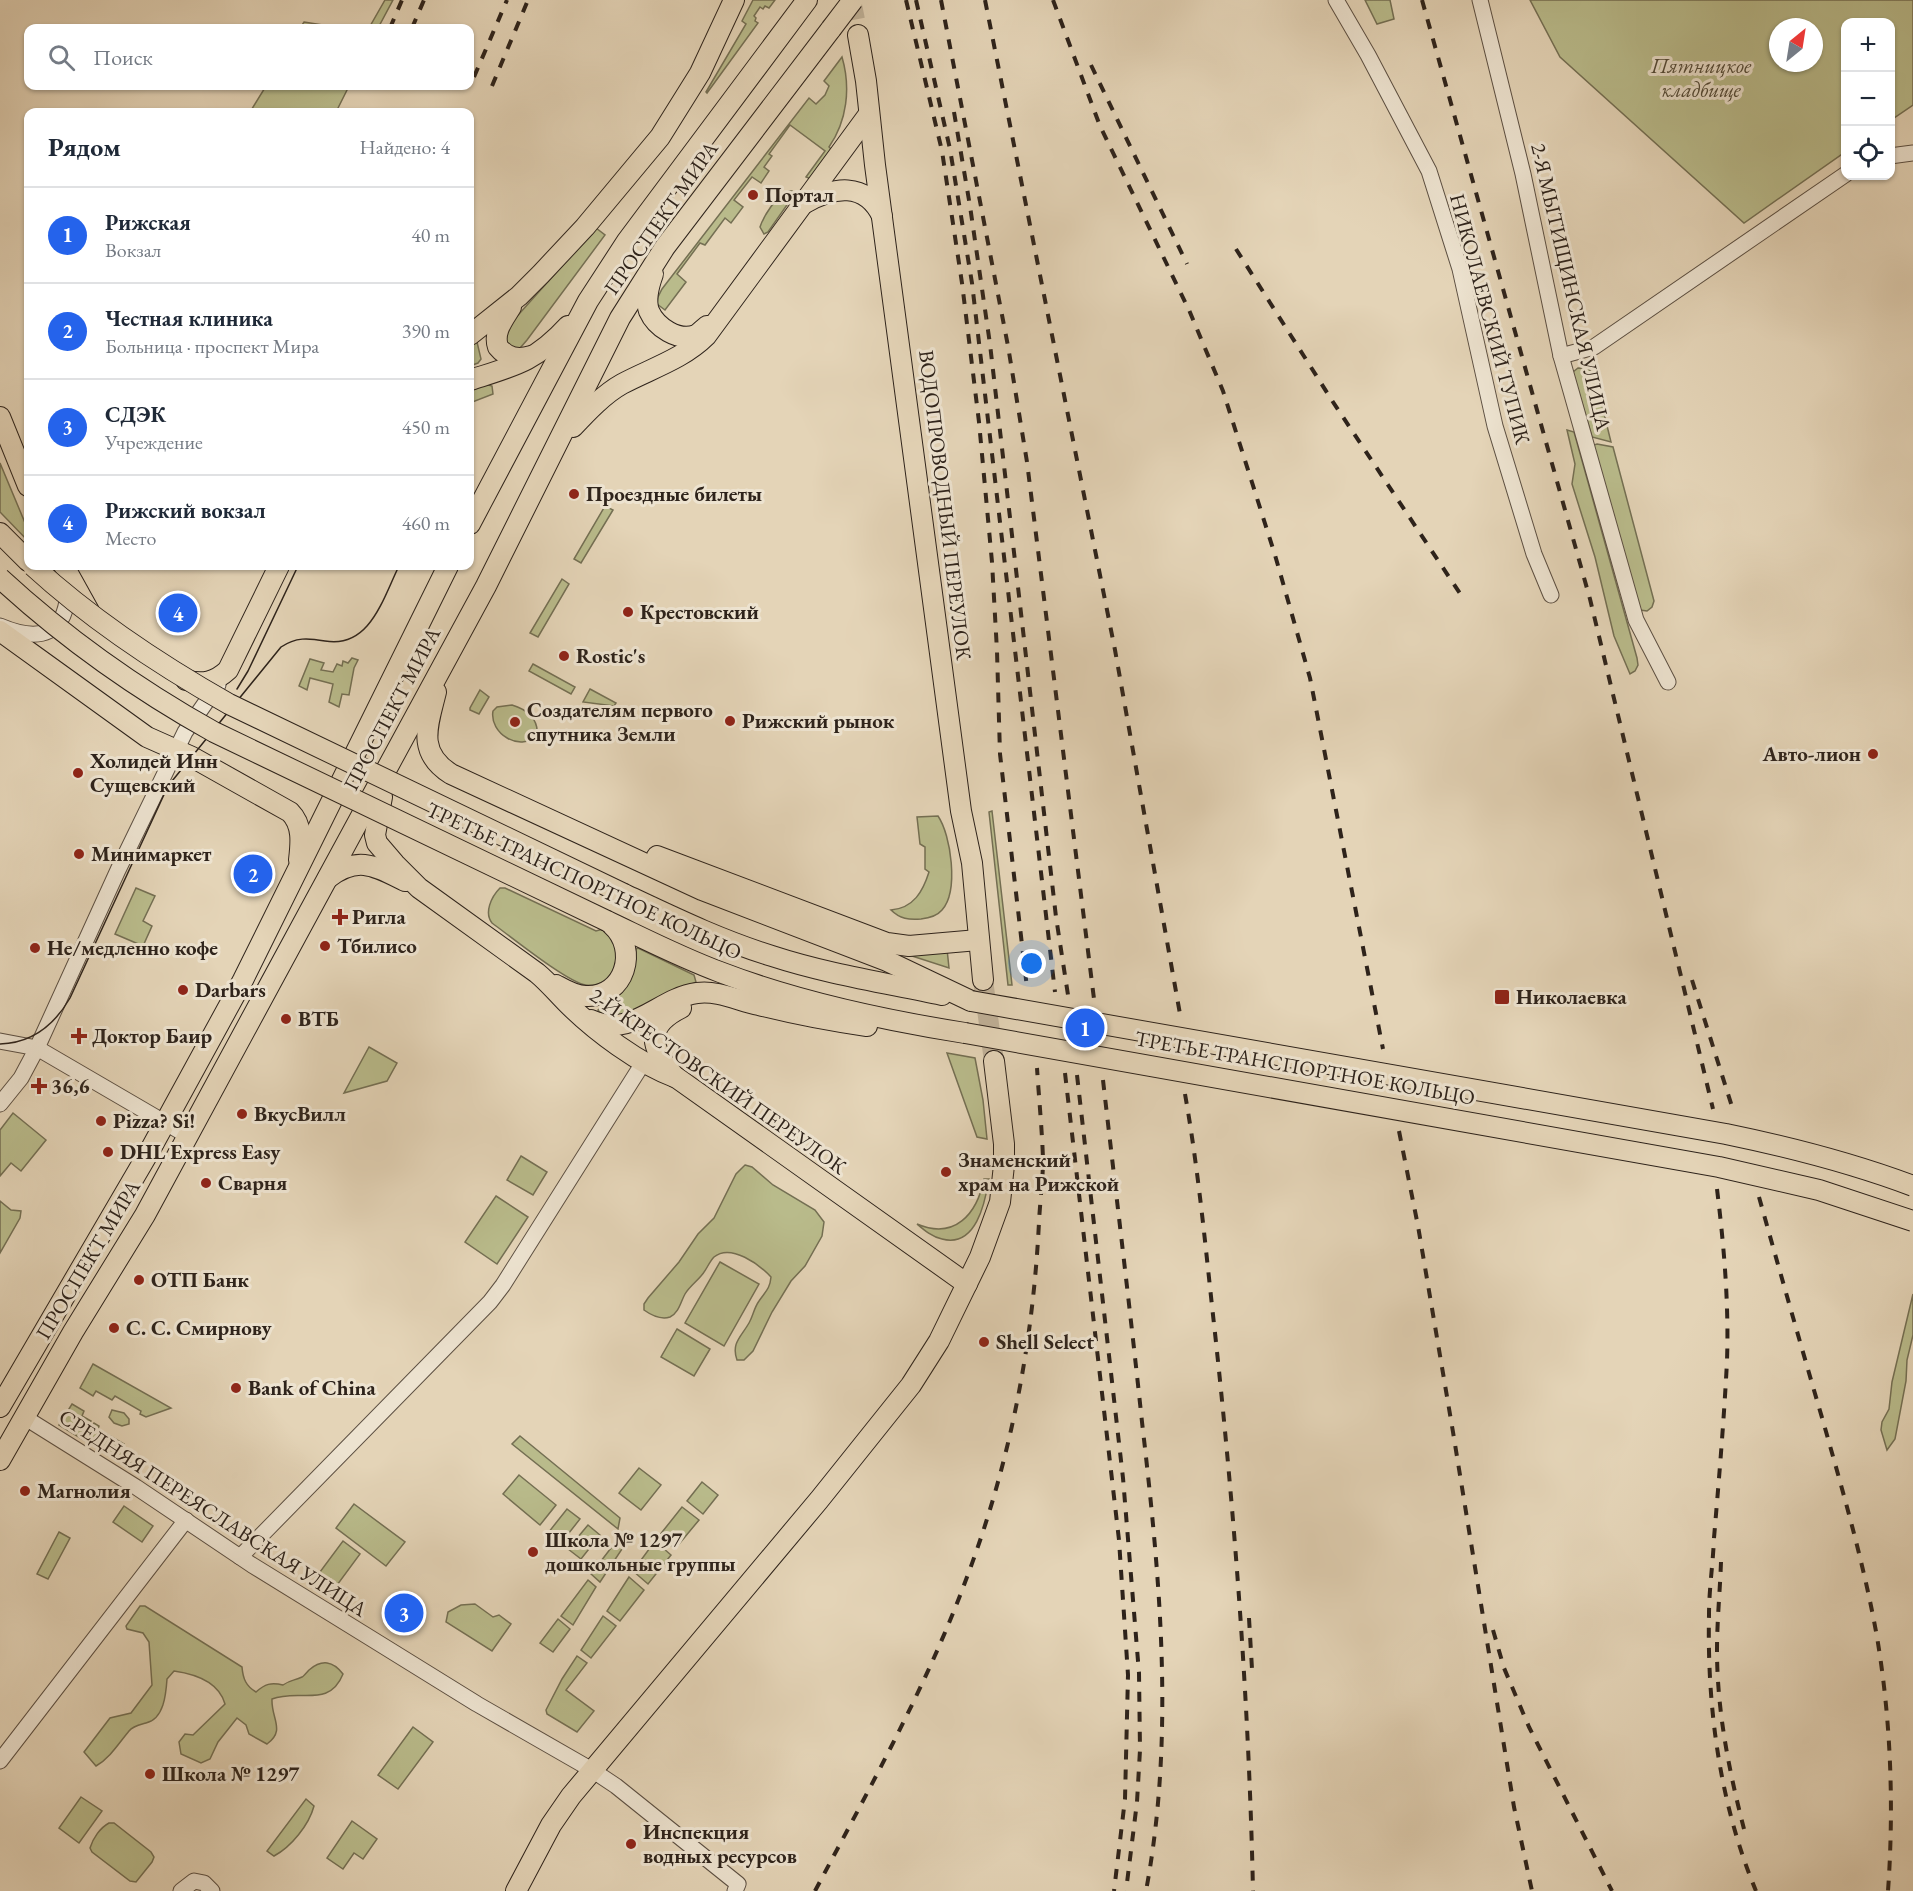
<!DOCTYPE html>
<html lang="ru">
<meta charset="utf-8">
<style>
:root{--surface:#fff;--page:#f6f6f7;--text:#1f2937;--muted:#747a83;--line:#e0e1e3;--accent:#2563eb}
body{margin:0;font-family:"EB Garamond",serif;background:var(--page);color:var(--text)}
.controls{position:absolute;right:18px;top:18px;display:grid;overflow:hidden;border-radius:12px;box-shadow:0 2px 4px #0004}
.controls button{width:54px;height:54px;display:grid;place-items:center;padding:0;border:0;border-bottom:2px solid var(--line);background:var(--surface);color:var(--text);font:30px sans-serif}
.compass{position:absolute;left:1769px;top:18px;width:54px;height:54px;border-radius:50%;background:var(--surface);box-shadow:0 2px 4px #0004;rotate:30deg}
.you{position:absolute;left:1032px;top:964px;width:21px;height:21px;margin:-15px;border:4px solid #fff;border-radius:50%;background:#1a73e8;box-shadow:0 0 0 9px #1a73e833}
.badge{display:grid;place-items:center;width:39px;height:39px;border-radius:50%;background:var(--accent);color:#fff;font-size:20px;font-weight:700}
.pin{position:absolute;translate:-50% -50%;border:3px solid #fff;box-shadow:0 2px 6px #0006}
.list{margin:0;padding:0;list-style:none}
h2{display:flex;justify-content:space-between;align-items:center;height:78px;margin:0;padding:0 24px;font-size:26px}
h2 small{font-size:20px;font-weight:400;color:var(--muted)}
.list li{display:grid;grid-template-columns:39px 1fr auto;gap:18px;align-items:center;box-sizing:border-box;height:96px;padding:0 24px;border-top:2px solid var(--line)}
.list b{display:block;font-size:22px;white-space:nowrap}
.list p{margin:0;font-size:20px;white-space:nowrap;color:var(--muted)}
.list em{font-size:20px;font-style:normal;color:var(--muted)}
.icon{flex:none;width:33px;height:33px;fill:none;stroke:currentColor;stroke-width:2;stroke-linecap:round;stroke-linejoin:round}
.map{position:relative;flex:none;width:1913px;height:1891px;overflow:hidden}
.search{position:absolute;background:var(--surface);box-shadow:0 2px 4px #0004;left:24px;top:24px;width:450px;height:66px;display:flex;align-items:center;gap:15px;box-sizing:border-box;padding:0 21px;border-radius:12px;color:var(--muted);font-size:22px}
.panel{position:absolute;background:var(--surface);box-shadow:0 2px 4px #0004;left:24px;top:108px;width:450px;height:462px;border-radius:12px}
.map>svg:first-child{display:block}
</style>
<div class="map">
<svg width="1913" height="1891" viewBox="0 0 1913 1891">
<rect width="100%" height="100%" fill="#e4d4b7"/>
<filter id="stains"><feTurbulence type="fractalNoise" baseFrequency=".00333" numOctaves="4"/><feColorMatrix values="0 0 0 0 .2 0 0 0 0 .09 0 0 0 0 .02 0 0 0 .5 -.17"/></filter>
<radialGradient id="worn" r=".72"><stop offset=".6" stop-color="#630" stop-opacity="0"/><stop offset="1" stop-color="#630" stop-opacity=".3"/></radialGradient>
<g fill="#b9bb8b" stroke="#746f53" stroke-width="1.5" fill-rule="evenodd">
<path d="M385 0H393L378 28H369Z"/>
<path d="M753 0H775L769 8 765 6 763 9 760 7 754 16 756 18 755 21 758 23 707 93 706 92 746 24 742 21Z"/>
<path d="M1365 0H1390L1394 19 1377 24Z"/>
<path d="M1530 0H1913V105L1891 120 1890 22H1846L1845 152 1744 223 1560 57ZM1778 27H1814V63H1778Z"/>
<path d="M304 22 335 27 336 28H300Z"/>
<path d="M842 57C851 88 847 121 829 147L832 150 811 179 806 177 825 151 790 125 769 154 772 156 764 167 769 171 761 183 752 177 734 200 743 207 731 223 725 218 705 245 700 243 677 274 686 282 665 310 657 304 658 297 662 289 809 98 816 104 825 95 829 86 824 81Z"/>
<path d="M266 86H349L336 112H250Z"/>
<path d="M787 191H792L794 195 768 232 764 234 760 227C764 215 776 197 787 191Z"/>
<path d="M596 228 605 235 527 340 520 348 515 350 505 343 504 333 511 323Z"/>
<path d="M477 342 481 359 478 363 470 366V344Z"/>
<path d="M1578 368 1589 369 1595 377 1611 442 1592 437 1574 376 1573 372Z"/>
<path d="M485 384 492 386 493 394 470 403V388Z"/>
<path d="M1567 430 1574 432 1576 439 1637 658 1638 665 1635 671 1630 674 1614 636 1595 557 1572 484 1575 464Z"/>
<path d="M1597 444 1613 447 1654 601 1652 607 1647 611 1640 610 1593 448 1594 445Z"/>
<path d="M0 463 28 530V541L0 512Z"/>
<path d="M605 506 613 510 581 563 574 559Z"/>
<path d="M562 579 569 584 538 637 530 633Z"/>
<path d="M352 658 358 660 354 668 349 695 342 694 339 707 329 702 333 684 310 678 307 690 299 686 310 659 324 663 321 670 333 672 337 664 342 666 343 661 348 663Z"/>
<path d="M533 664 575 687 571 694 529 671Z"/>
<path d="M590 689 616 703 614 706 583 702Z"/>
<path d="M480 690 489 697 479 714 470 710V708Z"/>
<path d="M512 705C526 709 539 719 537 735 520 753 489 733 493 711L497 707Z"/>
<path d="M992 811 1012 985H1008L989 812Z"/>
<path d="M938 816C951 835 959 891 942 910 937 916 930 918 921 919 909 920 900 919 891 910 914 908 923 891 929 872L925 869V847L920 844 917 817Z"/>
<path d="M136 888 155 896 143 921 152 926 143 946 115 934Z"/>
<path d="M500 888H505L596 931 603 929C627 944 617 989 586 985 568 983 510 936 492 923 484 913 491 897 500 888Z"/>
<path d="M638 948 694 975 696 982 621 1020 600 1013 598 1010C602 1006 608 1004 613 1000 629 987 634 968 636 949Z"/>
<path d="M947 949 949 968 909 955Z"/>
<path d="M369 1047 397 1063 387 1081 344 1093Z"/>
<path d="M947 1053 975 1058 983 1100 987 1139 977 1137Z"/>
<path d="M13 1113 46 1140 21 1171 11 1163 0 1176V1130Z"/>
<path d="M521 1156 547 1172 533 1195 507 1180Z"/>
<path d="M745 1165 752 1167 773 1185 815 1210 824 1222 822 1236 805 1266 791 1281 772 1312 753 1351 744 1360H737C731 1343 741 1337 749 1323 753 1316 754 1308 759 1301 765 1292 770 1289 771 1277 760 1265 731 1243 714 1257 709 1262 706 1271 701 1276 696 1282 689 1287 685 1294 681 1301 679 1313 670 1317 661 1320 651 1315 644 1310V1304L648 1298 679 1262 698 1234 714 1218 736 1174Z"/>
<path d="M984 1179H989C985 1203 976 1248 942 1239 932 1237 924 1230 917 1224 955 1240 977 1214 984 1179Z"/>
<path d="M496 1196 528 1217 497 1264 465 1242Z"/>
<path d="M0 1201 11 1210 21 1211 20 1218 0 1253Z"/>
<path d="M720 1262 759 1284 724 1346 685 1323Z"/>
<path d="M1913 1294V1335L1907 1360 1906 1381 1895 1439 1887 1450 1881 1430 1882 1422 1889 1409 1892 1382Z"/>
<path d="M677 1329 710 1349 694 1376 661 1357Z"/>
<path d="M93 1364 171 1408 146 1417 140 1414 141 1411 115 1396 112 1400 96 1391 93 1396 80 1388Z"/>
<path d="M72 1404 84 1411 82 1416 91 1421 87 1428 90 1430 94 1423 99 1426 98 1429 124 1444 121 1448 127 1452 133 1470 59 1425Z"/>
<path d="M112 1410 124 1413 129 1419V1424L122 1426 114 1423 109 1417Z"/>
<path d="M520 1436 620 1518 618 1529 512 1444Z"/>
<path d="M639 1468 661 1485 641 1510 619 1493Z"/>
<path d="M519 1475 556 1505 540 1525 503 1494Z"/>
<path d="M702 1482 718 1495 703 1514 687 1501Z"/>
<path d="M354 1504 405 1542 386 1566 336 1528Z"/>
<path d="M124 1506 153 1526 142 1542 113 1522Z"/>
<path d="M682 1507 699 1520 675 1549 659 1536Z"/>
<path d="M567 1509 580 1519 561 1543 548 1533Z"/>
<path d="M588 1525 600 1535 581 1559 568 1549Z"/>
<path d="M59 1532 70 1538 48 1579 37 1574Z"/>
<path d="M621 1535 628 1540 600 1582 591 1574Z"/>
<path d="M343 1541 360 1554 329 1596 311 1584Z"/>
<path d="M655 1541 671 1555 648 1584 633 1571Z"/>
<path d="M629 1577 644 1590 620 1621 607 1611Z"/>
<path d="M588 1580 596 1587 573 1625 561 1616Z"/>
<path d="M475 1604 493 1617 499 1615 511 1624 492 1651 446 1622 448 1612 461 1605Z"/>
<path d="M140 1606H145L242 1667C243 1679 246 1686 256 1692 265 1684 271 1682 283 1685 292 1679 294 1681 302 1677 303 1677 308 1671 309 1670 322 1659 333 1661 343 1674 329 1709 299 1688 272 1699 271 1719 286 1730 267 1744L249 1734 246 1725 237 1718 218 1742 210 1759 201 1763 181 1754 179 1742 185 1734 193 1735 225 1704C219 1682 195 1674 174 1671L167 1679C166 1694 164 1719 146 1723 139 1725 133 1726 129 1731 119 1743 110 1758 96 1766L84 1752 110 1718 131 1713 152 1685 149 1642 143 1633 127 1629 126 1626Z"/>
<path d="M603 1616 616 1626 591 1658 581 1650Z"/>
<path d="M558 1619 570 1629 553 1652 540 1643Z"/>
<path d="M577 1656 587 1663 566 1690 594 1711 577 1732 547 1714 546 1710 562 1679Z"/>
<path d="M413 1727 433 1742 398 1789 378 1775Z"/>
<path d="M81 1797 102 1811 79 1843 59 1828Z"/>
<path d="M306 1799 314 1806C309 1825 291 1847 274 1856L267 1851Z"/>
<path d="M352 1821 377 1839 363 1859 354 1853 343 1869 327 1858Z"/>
<path d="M109 1823H114L151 1852 154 1857 152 1862 136 1882 130 1881 92 1852 90 1848C93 1838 100 1828 109 1823Z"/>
</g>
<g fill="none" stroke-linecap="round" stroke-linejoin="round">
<g stroke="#c0b198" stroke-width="20" stroke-dasharray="20 10" stroke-linecap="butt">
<path d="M851 0 858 35"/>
<path d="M983 980 994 1061"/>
</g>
<g stroke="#5c4f42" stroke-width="17">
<g id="minor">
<path d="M1336 0 1368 55 1429 171 1460 269 1495 426 1534 554 1551 595"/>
<path d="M1480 0 1523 174 1561 356 1636 620 1668 682"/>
<path d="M1890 156 1913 153"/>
<path d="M1561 356 1594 347 1846 174"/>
<path d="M0 626C40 643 68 635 68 586"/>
<path d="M0 1041 37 1048 188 1136"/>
<path d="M0 1104 21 1078 37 1048 118 870 185 732 218 685"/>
<path d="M24 1417 136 1487 252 1565 372 1639 477 1704 592 1770 616 1786 738 1884 735 1891"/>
<path d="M240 1557 490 1302 503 1285 643 1063"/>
<path d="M0 1761 186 1520"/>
<path d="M181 1891 194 1881 204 1883 212 1891"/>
</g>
</g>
<g stroke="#2e231b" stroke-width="22">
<g id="major">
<path d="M858 35 866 81 875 165 961 811 972 863 983 980"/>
<path d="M805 203C833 187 865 181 882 216"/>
<path d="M653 274C649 285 645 300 649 311 656 327 678 342 696 335 700 333 703 329 707 326"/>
<path d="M511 307C503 320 493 332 498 347 507 358 518 360 531 356"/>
<path d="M470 335 519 296 541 274 585 227 660 137 700 73 734 0"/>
<path d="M470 380C514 366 535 362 568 326"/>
<path d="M0 417 28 486"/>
<path d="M573 427C587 412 604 394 622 384 650 369 683 359 706 336L869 114"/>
<path d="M470 524 588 301 627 241 807 0"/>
<path d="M0 533 28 561"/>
<path d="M64 566 89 611"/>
<path d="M0 631 147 737 192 757 290 812C303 825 301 843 299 860"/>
<path d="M186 680C203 685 215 682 228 670L279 566"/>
<path d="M436 692C428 725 416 752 451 774L702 890 887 961 971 1001"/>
<path d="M382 797 375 835 377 843 395 864 419 888 537 973C548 982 557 993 567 1003 595 1031 639 1064 677 1078L967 1284"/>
<path d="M657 856 887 943 909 946 978 940"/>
<path d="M328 878C358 855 375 866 405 881"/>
<path d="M624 894C673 917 720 940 772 956 827 974 886 983 942 995"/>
<path d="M607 921C645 939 682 958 720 972 798 1002 883 1020 965 1033"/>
<path d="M556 985C565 990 575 996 586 996 625 998 639 949 612 925"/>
<path d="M591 1020C633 1039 658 998 697 993 718 990 739 1001 759 1005 795 1014 831 1021 867 1026"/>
<path d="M675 1077C651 1049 643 1027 681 1008"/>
<path d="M0 1407 149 1152 243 980 448 566"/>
<path d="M0 1460 73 1332 145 1215 308 914 486 586 620 318 665 247 831 29"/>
<path d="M516 1891 551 1825 571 1796 819 1500 911 1385 939 1341 980 1257 1000 1202 1004 1165V1144L994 1061"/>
</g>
</g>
<use href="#minor" stroke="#ede3d0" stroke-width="15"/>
<use href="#major" stroke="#e4d4b7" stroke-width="20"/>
<g stroke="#2e231b" stroke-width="1.5">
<path d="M237 689 248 671 298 566"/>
<path d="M0 1044C32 1043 55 1024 70 998L168 786 281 647C296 637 308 638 325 641 370 649 383 598 399 566"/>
</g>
<g stroke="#2e231b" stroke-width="4" stroke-dasharray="10 10" stroke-linecap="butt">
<path d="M906 0 942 151 962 283 979 422 992 562 997 651 1000 754 1027 988"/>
<path d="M916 0 950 149 972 283 1055 992"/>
<path d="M941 0 1008 346 1027 462 1094 999"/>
<path d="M985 0 1115 650 1180 1014"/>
<path d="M1053 0 1100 126 1189 310 1223 391 1275 555 1310 678 1383 1049"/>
<path d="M1422 0 1590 599 1713 1109"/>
<path d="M390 28 402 0"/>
<path d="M412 28 424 0"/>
<path d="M1091 65 1187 264"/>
<path d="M474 77 507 0"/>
<path d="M492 86 528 0"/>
<path d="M954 112 970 206 990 344 1056 917 1068 995"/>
<path d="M1236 249 1333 402 1463 598"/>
<path d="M1692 980 1734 1113"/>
<path d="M1065 1073 1119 1540 1128 1675 1125 1799 1114 1891"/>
<path d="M1077 1075 1123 1478 1139 1673 1140 1750 1137 1802 1126 1891"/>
<path d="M1103 1080C1116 1194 1130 1308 1142 1422 1160 1577 1175 1736 1146 1891"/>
<path d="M1185 1094C1199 1173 1206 1253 1215 1333 1235 1518 1249 1705 1253 1891"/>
<path d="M1399 1131 1418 1226 1453 1432 1514 1807 1532 1891"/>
<path d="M1717 1189C1724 1246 1729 1304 1727 1361 1724 1420 1719 1479 1714 1538 1713 1564 1709 1589 1709 1615 1707 1708 1720 1805 1756 1891"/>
<path d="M1759 1197C1780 1272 1801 1346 1823 1421 1843 1492 1864 1564 1877 1637 1891 1720 1894 1807 1888 1891"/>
<path d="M1721 1562C1720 1591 1717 1621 1717 1650 1717 1711 1729 1771 1744 1829"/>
<path d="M1249 1618 1252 1669"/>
<path d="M1493 1630 1504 1668 1529 1727 1612 1891"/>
<path d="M815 1891C869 1789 927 1686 967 1577 1010 1463 1033 1344 1039 1222 1040 1201 1043 1180 1043 1159 1042 1129 1039 1099 1037 1068"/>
</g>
<g stroke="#2e231b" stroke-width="22" stroke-linecap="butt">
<g id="major-bridge">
<path d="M831 29 853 0"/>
<path d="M33 566C92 620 160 665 229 704L624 894"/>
<path d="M0 578C65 638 137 689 214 732L607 921"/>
<path d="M971 1001 1726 1134C1789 1147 1852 1163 1913 1186"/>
<path d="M965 1033 1719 1167 1819 1190 1913 1221"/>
</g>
</g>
<use href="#major-bridge" stroke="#e4d4b7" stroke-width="20"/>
</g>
<g fill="#8f2418" stroke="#ede3d0" stroke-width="2">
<circle cx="753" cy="195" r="6"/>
<circle cx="574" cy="494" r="6"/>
<circle cx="628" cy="612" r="6"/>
<circle cx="564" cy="656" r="6"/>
<circle cx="730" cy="721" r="6"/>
<circle cx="515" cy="722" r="6"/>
<circle cx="1873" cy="754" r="6"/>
<circle cx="78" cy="773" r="6"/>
<circle cx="79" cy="854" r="6"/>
<path d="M337 908h6v6h6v6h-6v6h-6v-6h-6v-6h6z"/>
<circle cx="325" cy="946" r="6"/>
<circle cx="35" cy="948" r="6"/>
<circle cx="183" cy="990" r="6"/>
<rect x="1494" y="989" width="16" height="16" rx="3"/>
<circle cx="286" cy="1019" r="6"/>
<path d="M76 1027h6v6h6v6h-6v6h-6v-6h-6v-6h6z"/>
<path d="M36 1077h6v6h6v6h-6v6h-6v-6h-6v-6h6z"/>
<circle cx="242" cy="1114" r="6"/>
<circle cx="101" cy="1121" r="6"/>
<circle cx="108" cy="1152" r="6"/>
<circle cx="946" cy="1172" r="6"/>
<circle cx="206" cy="1183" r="6"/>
<circle cx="139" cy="1280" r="6"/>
<circle cx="114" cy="1328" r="6"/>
<circle cx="984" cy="1342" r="6"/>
<circle cx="236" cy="1388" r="6"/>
<circle cx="25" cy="1491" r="6"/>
<circle cx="533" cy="1552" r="6"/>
<circle cx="150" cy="1774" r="6"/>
<circle cx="631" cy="1844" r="6"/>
</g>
<g text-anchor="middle" stroke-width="6" stroke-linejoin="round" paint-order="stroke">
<g font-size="21" font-style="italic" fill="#514937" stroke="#ede3d0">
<text x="1701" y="73">Пятницкое<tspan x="1701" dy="24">кладбище</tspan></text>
</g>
<g font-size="21" font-weight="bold" fill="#2e231b" stroke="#ede3d0" text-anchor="start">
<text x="765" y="202">Портал</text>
<text x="586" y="501">Проездные билеты</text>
<text x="640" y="619">Крестовский</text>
<text x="576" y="663">Rostic's</text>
<text x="527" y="717">Создателям первого<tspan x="527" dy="24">спутника Земли</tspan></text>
<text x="742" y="728">Рижский рынок</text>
<text x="1861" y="761" text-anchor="end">Авто-лион</text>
<text x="90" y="768">Холидей Инн<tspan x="90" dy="24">Сущевский</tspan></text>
<text x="91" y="861">Минимаркет</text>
<text x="352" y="924">Ригла</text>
<text x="337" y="953">Тбилисо</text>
<text x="47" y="955">Не/медленно кофе</text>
<text x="195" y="997">Darbars</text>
<text x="1516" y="1004">Николаевка</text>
<text x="298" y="1026">ВТБ</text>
<text x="92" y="1043">Доктор Баир</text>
<text x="51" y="1093">36,6</text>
<text x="254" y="1121">ВкусВилл</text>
<text x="113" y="1128">Pizza? Si!</text>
<text x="120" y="1159">DHL Express Easy</text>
<text x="958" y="1167">Знаменский<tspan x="958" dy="24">храм на Рижской</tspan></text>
<text x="218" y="1190">Сварня</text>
<text x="151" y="1287">ОТП Банк</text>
<text x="126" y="1335">С. С. Смирнову</text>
<text x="996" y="1349">Shell Select</text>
<text x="248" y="1395">Bank of China</text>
<text x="37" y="1498">Магнолия</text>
<text x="545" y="1547">Школа № 1297<tspan x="545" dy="24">дошкольные группы</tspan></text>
<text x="162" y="1781">Школа № 1297</text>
<text x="643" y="1839">Инспекция<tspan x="643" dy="24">водных ресурсов</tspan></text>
</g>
<g font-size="21" fill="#2e231b" stroke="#ede3d0">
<text transform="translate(661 218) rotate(-55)" y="7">ПРОСПЕКТ МИРА</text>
<text transform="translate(1571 287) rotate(77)" y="7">2-Я МЫТИЩИНСКАЯ УЛИЦА</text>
<text transform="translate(1490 319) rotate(75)" y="7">НИКОЛАЕВСКИЙ ТУПИК</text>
<text transform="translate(945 505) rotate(83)" y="7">ВОДОПРОВОДНЫЙ ПЕРЕУЛОК</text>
<text transform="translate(392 709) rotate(-62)" y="7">ПРОСПЕКТ МИРА</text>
<text transform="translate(584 881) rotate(25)" y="7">ТРЕТЬЕ ТРАНСПОРТНОЕ КОЛЬЦО</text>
<text transform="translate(1305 1068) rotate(10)" y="7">ТРЕТЬЕ ТРАНСПОРТНОЕ КОЛЬЦО</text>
<text transform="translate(718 1081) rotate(35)" y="7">2-Й КРЕСТОВСКИЙ ПЕРЕУЛОК</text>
<text transform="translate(88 1260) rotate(-59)" y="7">ПРОСПЕКТ МИРА</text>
<text transform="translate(213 1513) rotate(33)" y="7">СРЕДНЯЯ ПЕРЕЯСЛАВСКАЯ УЛИЦА</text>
</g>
</g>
<rect width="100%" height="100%" filter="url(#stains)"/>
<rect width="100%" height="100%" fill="url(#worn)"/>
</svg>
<div class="controls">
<button>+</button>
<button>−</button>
<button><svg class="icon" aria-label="locate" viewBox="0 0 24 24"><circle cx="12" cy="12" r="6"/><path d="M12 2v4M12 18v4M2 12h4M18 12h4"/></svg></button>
</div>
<svg class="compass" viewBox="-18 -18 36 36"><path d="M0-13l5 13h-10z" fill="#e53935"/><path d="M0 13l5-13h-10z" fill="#747a83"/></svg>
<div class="you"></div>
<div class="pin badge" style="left:1085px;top:1028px">1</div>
<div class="pin badge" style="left:253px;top:874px">2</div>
<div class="pin badge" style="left:404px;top:1613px">3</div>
<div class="pin badge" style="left:178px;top:613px">4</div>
<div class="search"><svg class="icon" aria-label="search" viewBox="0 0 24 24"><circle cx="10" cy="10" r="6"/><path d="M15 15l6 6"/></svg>Поиск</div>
<section class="panel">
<h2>Рядом<small>Найдено: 4</small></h2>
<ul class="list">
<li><span class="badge">1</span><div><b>Рижская</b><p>Вокзал</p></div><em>40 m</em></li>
<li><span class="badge">2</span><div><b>Честная клиника</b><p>Больница · проспект Мира</p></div><em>390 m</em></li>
<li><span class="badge">3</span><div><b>СДЭК</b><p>Учреждение</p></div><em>450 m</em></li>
<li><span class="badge">4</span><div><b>Рижский вокзал</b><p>Место</p></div><em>460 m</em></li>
</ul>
</section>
</div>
